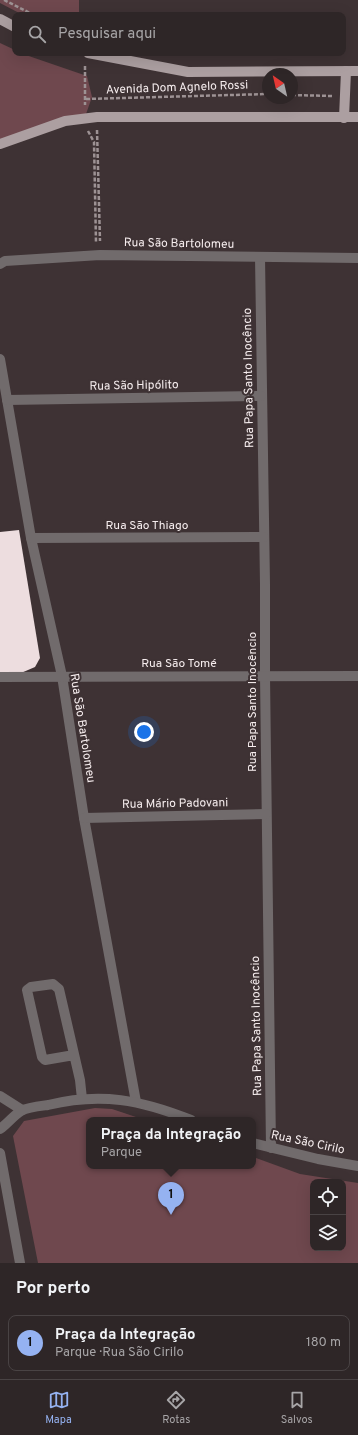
<!DOCTYPE html>
<html lang="pt">
<meta charset="utf-8">
<style>
:root{--surface:#2e2627;--page:#3a3233;--text:#f1f3f6;--muted:#a7a5a7;--line:#494344;--accent:#95b2f1}
body{margin:0;font-family:Overpass,sans-serif;background:var(--page);color:var(--text)}
.controls{position:absolute;right:12px;bottom:12px;display:grid;overflow:hidden;border-radius:8px;box-shadow:0 4px 16px #0002}
.controls button{width:36px;height:36px;display:grid;place-items:center;padding:0;border:0;border-bottom:1px solid var(--line);background:var(--surface);color:var(--text);font:20px sans-serif}
.compass{position:absolute;left:262px;top:68px;width:36px;height:36px;border-radius:50%;background:var(--surface);box-shadow:0 4px 16px #0002;rotate:326deg}
.you{position:absolute;left:144px;top:732px;width:14px;height:14px;margin:-10px;border:3px solid #fff;border-radius:50%;background:#1a73e8;box-shadow:0 0 0 6px #1a73e833}
.badge{display:grid;place-items:center;width:26px;height:26px;border-radius:50%;background:var(--accent);color:#111;font-size:13px;font-weight:700}
.pin{position:absolute;translate:-50% -33px;filter:drop-shadow(0 1px 2px #0008)}
.pin::after{content:'';position:absolute;top:21px;width:14px;height:12px;background:inherit;clip-path:polygon(0 0,100% 0,50% 100%)}
.popup{position:absolute;left:86px;top:1117px;width:170px;height:52px;box-sizing:border-box;display:grid;place-content:center;border-radius:8px;background:var(--surface);filter:drop-shadow(0 1px 3px #0005);font-size:13px;white-space:nowrap;color:var(--muted)}
.popup b{font-size:15px;color:var(--text)}
.popup::after{content:'';position:absolute;left:50%;top:100%;margin-left:-8px;border:8px solid transparent;border-top-color:var(--surface)}
.list{margin:0;padding:0;list-style:none}
h2{display:flex;justify-content:space-between;align-items:center;height:52px;margin:0;padding:0 16px;font-size:17px}
h2 small{font-size:13px;font-weight:400;color:var(--muted)}
.list li{display:grid;grid-template-columns:26px 1fr auto;gap:12px;align-items:center;box-sizing:border-box;height:56px;margin:0 8px 8px;padding:0 8px;border:1px solid var(--line);border-radius:8px}
.list b{display:block;font-size:15px;white-space:nowrap}
.list p{margin:0;font-size:13px;white-space:nowrap;color:var(--muted)}
.list em{font-size:13px;font-style:normal;color:var(--muted)}
.icon{flex:none;width:22px;height:22px;fill:none;stroke:currentColor;stroke-width:2;stroke-linecap:round;stroke-linejoin:round}
.map{position:relative;flex:none;width:358px;height:1263px;overflow:hidden}
.search{position:absolute;background:var(--surface);box-shadow:0 4px 16px #0002;left:12px;right:12px;top:12px;height:44px;display:flex;align-items:center;gap:10px;box-sizing:border-box;padding:0 14px;border-radius:8px;color:var(--muted);font-size:15px}
.sheet{height:116px;background:var(--surface)}
nav{display:flex;justify-content:space-around;align-items:center;box-sizing:border-box;height:56px;border-top:1px solid var(--line);background:var(--surface);font-size:11px;color:var(--muted)}
nav a{display:grid;justify-items:center;gap:2px}
nav .on{color:var(--accent)}
.map>svg:first-child{display:block}
</style>
<div class="map">
<svg width="358" height="1263" viewBox="0 0 358 1263">
<rect width="100%" height="100%" fill="#3e3234"/>
<g fill="#6f484e" fill-rule="evenodd">
<path d="M0 0H79V15H23L0 3Z"/>
<path d="M0 43 15 50V53H20L87 76 92 97 86 114 0 141Z"/>
<path d="M95 1108 112 1109 145 1120H89V1166H253V1157L300 1174 358 1183V1263H38L13 1136 24 1121ZM313 1182H343V1248H313Z"/>
</g>
<path fill="#eddddf" d="M19 530 40 658 35 667 21 673 0 672V532Z"/>
<g fill="none" stroke-linecap="round" stroke-linejoin="round">
<g stroke="#9d9294" stroke-width="2.5" stroke-dasharray="4 2" stroke-linecap="butt">
<path d="M4 0 34 15"/>
<path d="M85 66V105"/>
<path d="M292 95 332 96"/>
<path d="M86 99 268 94"/>
<path d="M97 130 100 241"/>
<path d="M88 131 94 142 96 243"/>
</g>
<g stroke="#716b6c" stroke-width="10">
<path d="M260 257 265 584V676L271 1148"/>
<path d="M0 264 5 261 100 255 358 258"/>
<path d="M0 359 31 538 62 676 84 818 136 1102"/>
<path d="M7 400 261 396"/>
<path d="M31 538 264 537"/>
<path d="M0 677 358 676"/>
<path d="M84 818 266 814"/>
<path d="M74 1055 45 1060 42 1057 27 990 31 987 53 984 59 989 80 1080 82 1099"/>
<path d="M0 1096 22 1110"/>
<path d="M0 1129C7 1124 13 1116 21 1111 28 1107 40 1106 48 1105 101 1092 141 1100 191 1120"/>
<path d="M253 1143 318 1159 358 1166"/>
<path d="M0 1153 20 1263"/>
</g>
<g stroke="#ac9fa1" stroke-width="10">
<path d="M0 19 15 27"/>
<path d="M88 53 188 72 358 71"/>
<path d="M344 118 346 71"/>
<path d="M0 144 65 121 97 117H358"/>
</g>
</g>
<g text-anchor="middle" stroke-width="4" stroke-linejoin="round" paint-order="stroke">
<g font-size="12" fill="#f6edee" stroke="#3e3234">
<text transform="translate(177 87) rotate(-2)" y="4">Avenida Dom Agnelo Rossi</text>
<text transform="translate(179 243) rotate(1)" y="4">Rua São Bartolomeu</text>
<text transform="translate(248 378) rotate(-91)" y="4">Rua Papa Santo Inocêncio</text>
<text transform="translate(134 385) rotate(-1)" y="4">Rua São Hipólito</text>
<text x="147" y="529">Rua São Thiago</text>
<text x="179" y="667">Rua São Tomé</text>
<text transform="translate(252 702) rotate(-90)" y="4">Rua Papa Santo Inocêncio</text>
<text transform="translate(83 728) rotate(81)" y="4">Rua São Bartolomeu</text>
<text transform="translate(175 803) rotate(-1)" y="4">Rua Mário Padovani</text>
<text transform="translate(256 1026) rotate(-91)" y="4">Rua Papa Santo Inocêncio</text>
<text transform="translate(308 1142) rotate(12)" y="4">Rua São Cirilo</text>
</g>
</g>
</svg>
<div class="controls">
<button><svg class="icon" aria-label="locate" viewBox="0 0 24 24"><circle cx="12" cy="12" r="6"/><path d="M12 2v4M12 18v4M2 12h4M18 12h4"/></svg></button>
<button><svg class="icon" aria-label="layers" viewBox="0 0 24 24"><path d="M12 4l9 5-9 5-9-5zM3 14l9 5 9-5"/></svg></button>
</div>
<svg class="compass" viewBox="-18 -18 36 36"><path d="M0-13l5 13h-10z" fill="#e53935"/><path d="M0 13l5-13h-10z" fill="#a7a5a7"/></svg>
<div class="you"></div>
<div class="pin badge" style="left:171px;top:1215px">1</div>
<div class="popup"><b>Praça da Integração</b>Parque</div>
<div class="search"><svg class="icon" aria-label="search" viewBox="0 0 24 24"><circle cx="10" cy="10" r="6"/><path d="M15 15l6 6"/></svg>Pesquisar aqui</div>
</div>
<section class="sheet">
<h2>Por perto<small></small></h2>
<ul class="list">
<li><span class="badge">1</span><div><b>Praça da Integração</b><p>Parque · Rua São Cirilo</p></div><em>180 m</em></li>
</ul>
</section>
<nav>
<a class="on"><svg class="icon" aria-label="map" viewBox="0 0 24 24"><path d="M3 6l6-2 6 2 6-2v14l-6 2-6-2-6 2zM9 4v14M15 6v14"/></svg>Mapa</a>
<a><svg class="icon" aria-label="directions" viewBox="0 0 24 24"><path d="M12 3l9 9-9 9-9-9zM9 14v-3h6M13 9l2 2-2 2"/></svg>Rotas</a>
<a><svg class="icon" aria-label="saved" viewBox="0 0 24 24"><path d="M7 4h10v16l-5-4-5 4z"/></svg>Salvos</a>
</nav>
